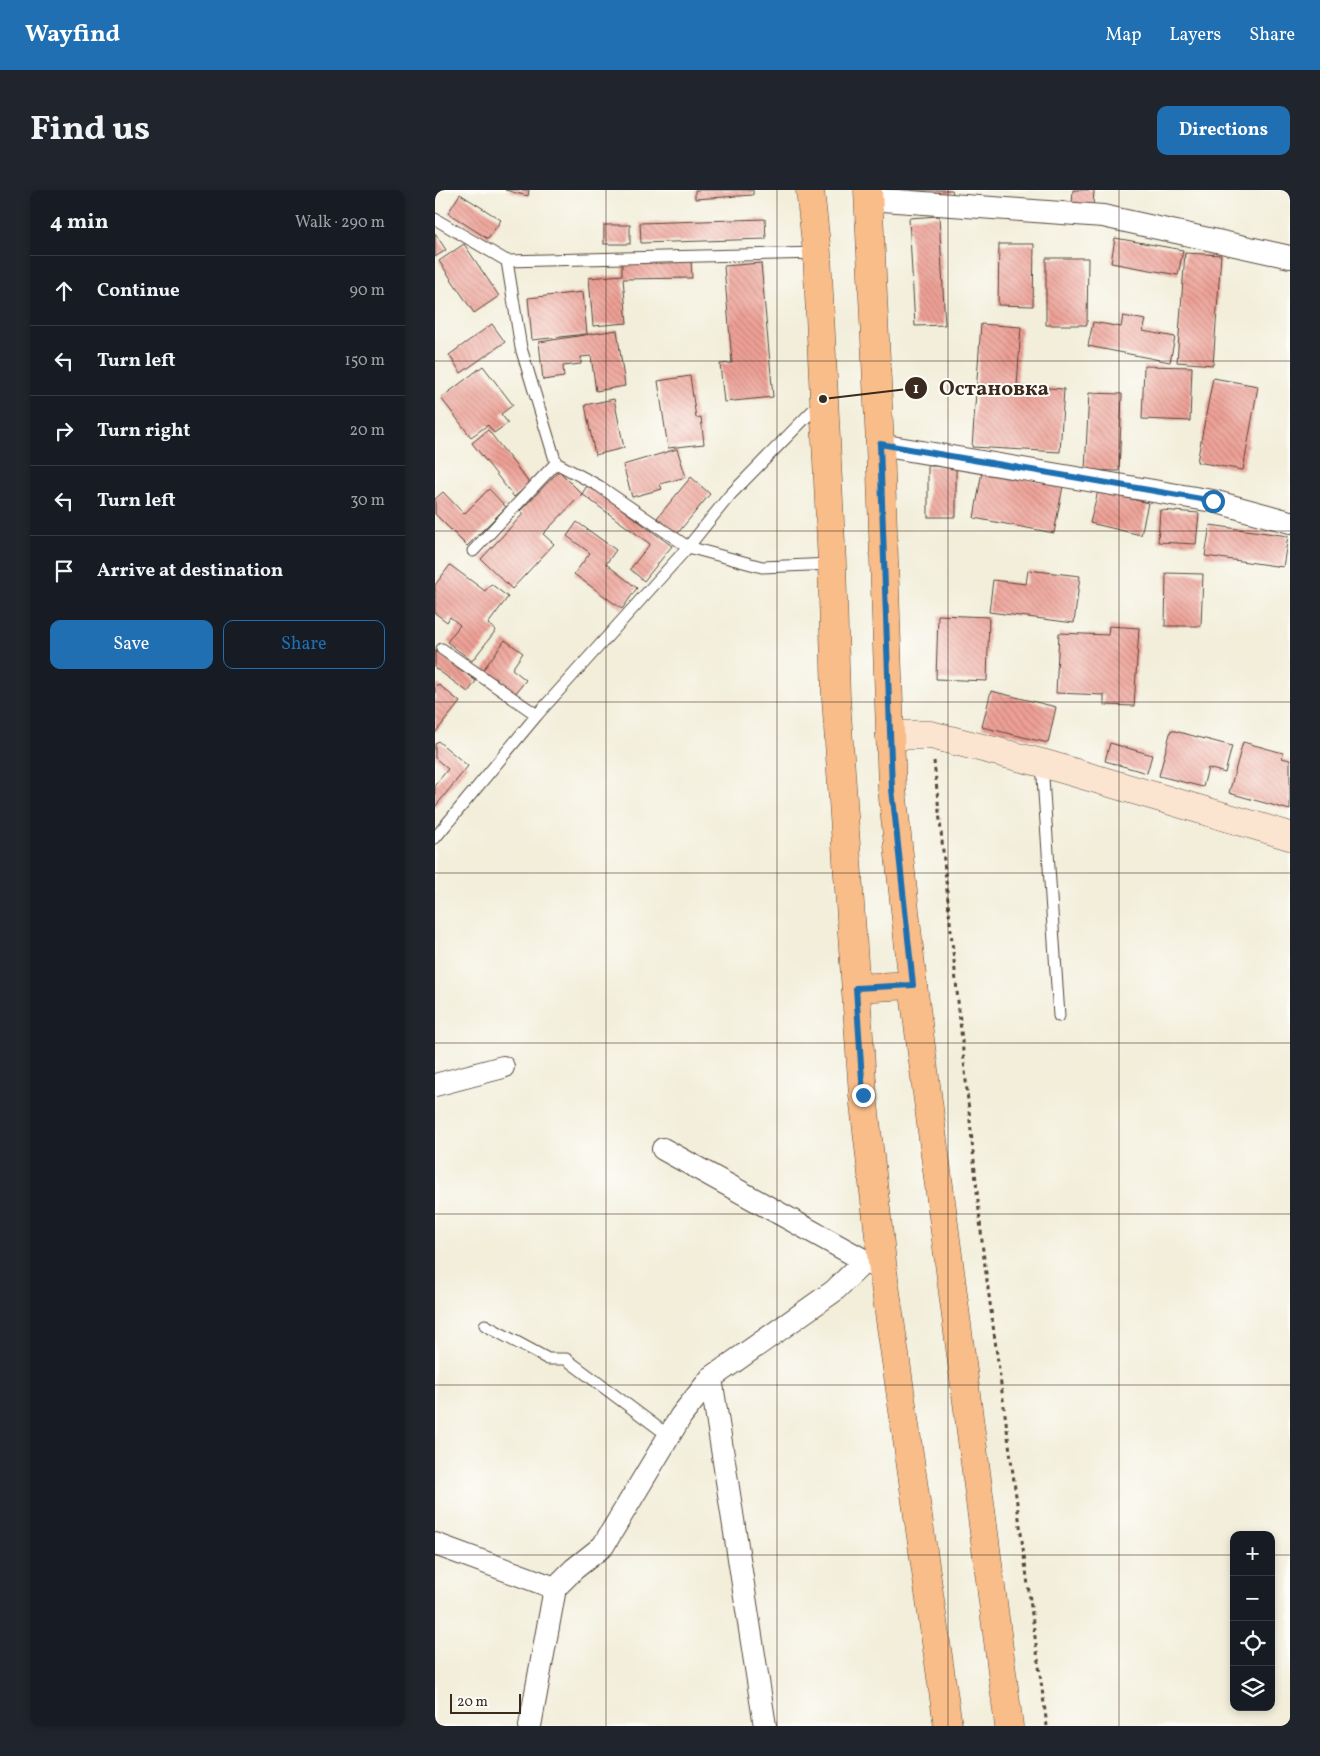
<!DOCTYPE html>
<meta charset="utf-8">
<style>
:root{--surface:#171b24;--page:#20242c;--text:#f1f3f6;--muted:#9ea1a6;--line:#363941;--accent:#1f6fb2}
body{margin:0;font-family:Vollkorn,serif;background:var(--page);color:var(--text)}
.controls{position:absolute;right:15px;bottom:15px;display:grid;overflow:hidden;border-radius:10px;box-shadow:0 2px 8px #0003}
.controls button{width:45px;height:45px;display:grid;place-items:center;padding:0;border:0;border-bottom:1px solid var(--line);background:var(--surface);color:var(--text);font:25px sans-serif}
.scale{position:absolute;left:15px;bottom:12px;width:71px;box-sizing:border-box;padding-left:5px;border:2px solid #3b2a1e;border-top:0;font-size:14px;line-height:18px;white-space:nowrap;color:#3b2a1e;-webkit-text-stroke:4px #fdfcf7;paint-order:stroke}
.stop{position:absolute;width:15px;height:15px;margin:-11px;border:4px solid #1f6fb2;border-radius:50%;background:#fff}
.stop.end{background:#1f6fb2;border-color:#fff;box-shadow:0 1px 5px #0008}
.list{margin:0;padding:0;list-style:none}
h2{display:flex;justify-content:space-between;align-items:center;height:65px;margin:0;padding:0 20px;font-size:21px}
h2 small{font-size:16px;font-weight:400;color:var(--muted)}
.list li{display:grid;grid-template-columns:32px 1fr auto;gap:15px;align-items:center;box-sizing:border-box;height:70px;padding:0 20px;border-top:1px solid var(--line)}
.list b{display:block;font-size:19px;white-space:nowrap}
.list em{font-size:16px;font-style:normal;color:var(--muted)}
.actions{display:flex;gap:10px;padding:15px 20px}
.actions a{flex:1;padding:11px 0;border:1px solid var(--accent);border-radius:10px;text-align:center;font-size:18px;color:var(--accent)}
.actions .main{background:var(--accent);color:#fff}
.icon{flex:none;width:28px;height:28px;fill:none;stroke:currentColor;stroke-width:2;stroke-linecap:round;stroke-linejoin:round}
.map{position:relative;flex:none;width:855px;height:1536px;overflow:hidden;border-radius:10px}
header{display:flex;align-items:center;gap:30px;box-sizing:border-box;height:70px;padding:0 25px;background:var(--accent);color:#fff}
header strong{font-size:24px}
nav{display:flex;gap:28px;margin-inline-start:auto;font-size:18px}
.intro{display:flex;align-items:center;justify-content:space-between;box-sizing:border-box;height:120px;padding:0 30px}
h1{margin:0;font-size:35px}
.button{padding:12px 22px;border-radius:10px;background:var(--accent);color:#fff;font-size:18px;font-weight:700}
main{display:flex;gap:30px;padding:0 30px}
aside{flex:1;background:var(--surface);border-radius:10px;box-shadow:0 2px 8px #0003}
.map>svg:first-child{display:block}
</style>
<header>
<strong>Wayfind</strong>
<nav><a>Map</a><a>Layers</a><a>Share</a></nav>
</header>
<div class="intro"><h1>Find us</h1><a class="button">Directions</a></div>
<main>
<aside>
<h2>4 min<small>Walk · 290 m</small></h2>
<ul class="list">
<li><svg class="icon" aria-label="ahead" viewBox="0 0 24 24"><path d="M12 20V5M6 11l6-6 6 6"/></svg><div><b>Continue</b></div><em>90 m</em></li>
<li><svg class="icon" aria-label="left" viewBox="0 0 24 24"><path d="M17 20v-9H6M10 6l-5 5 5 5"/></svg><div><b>Turn left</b></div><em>150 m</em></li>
<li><svg class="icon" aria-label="right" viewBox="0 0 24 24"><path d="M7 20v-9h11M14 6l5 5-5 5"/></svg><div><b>Turn right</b></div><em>20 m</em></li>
<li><svg class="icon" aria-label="left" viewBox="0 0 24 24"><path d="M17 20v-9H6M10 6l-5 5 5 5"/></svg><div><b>Turn left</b></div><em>30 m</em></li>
<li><svg class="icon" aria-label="arrive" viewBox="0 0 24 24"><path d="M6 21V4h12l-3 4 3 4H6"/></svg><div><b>Arrive at destination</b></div></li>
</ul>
<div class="actions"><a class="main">Save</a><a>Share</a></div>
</aside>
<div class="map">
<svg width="855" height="1536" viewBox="0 0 855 1536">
<defs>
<pattern id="building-back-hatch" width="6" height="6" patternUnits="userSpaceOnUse" patternTransform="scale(1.25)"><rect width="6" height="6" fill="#eea096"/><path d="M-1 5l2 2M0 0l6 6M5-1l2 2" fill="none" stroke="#c2837a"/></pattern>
</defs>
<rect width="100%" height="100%" fill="#fdfcf7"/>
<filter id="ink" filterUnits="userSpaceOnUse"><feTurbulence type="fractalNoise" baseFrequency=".02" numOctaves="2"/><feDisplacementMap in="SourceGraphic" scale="10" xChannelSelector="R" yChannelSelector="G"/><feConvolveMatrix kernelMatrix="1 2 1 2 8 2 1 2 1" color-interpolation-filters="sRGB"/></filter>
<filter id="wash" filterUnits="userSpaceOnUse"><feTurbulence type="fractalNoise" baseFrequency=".0096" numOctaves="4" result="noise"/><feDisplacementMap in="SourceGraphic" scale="20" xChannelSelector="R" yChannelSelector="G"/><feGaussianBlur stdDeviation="1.12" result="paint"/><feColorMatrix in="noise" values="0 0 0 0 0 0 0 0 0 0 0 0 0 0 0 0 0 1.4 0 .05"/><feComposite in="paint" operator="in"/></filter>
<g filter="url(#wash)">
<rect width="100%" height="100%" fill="#f2eeda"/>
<g id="blocks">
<g fill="url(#building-back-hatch)">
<path d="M70 0H94L93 6Z"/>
<path d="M260 0H318V5L260 9Z"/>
<path d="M477 0H517L518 4 477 6Z"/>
<path d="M638 0H659L658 16 637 15Z"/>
<path d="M25 4 66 30 53 49 13 23Z"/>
<path d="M504 26 510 135 480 136 474 28Z"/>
<path d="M330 29 331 49 206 53 205 33Z"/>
<rect x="169" y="35" width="26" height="19"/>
<path d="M0 43 11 60 0 67Z"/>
<path d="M680 48 748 60 743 85 676 73Z"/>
<path d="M29 54 64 106 39 123 4 71Z"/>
<path d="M564 54H599L598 116 563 115Z"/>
<path d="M750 63 786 65 778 175 742 172Z"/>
<path d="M611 68H653L652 135H611Z"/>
<path d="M256 70 257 88 188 89 192 133 158 136 154 88 187 85V72Z"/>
<path d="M326 73 338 207 289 212 285 174 297 173 289 76Z"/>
<path d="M148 102 152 144 97 150 93 108Z"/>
<path d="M688 126 711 130 708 141 740 147 735 172 653 156 658 132 686 137Z"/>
<path d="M57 134 70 152 26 183 14 165Z"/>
<path d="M546 134 586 137 582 196 629 199 625 262 537 257Z"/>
<path d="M182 140 190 196 161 201 156 166 146 167V174L128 176 129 187 108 190 104 152Z"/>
<path d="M48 176 78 215 66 224 73 233 59 243 53 235 36 247 6 208Z"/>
<path d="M709 176 757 177 755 231 707 229Z"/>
<path d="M255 186 261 228 266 227 269 254 233 258 223 191Z"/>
<path d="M778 188 823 196 808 280 762 272Z"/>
<path d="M654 203 687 204 684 281 650 280Z"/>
<path d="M179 209 189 258 160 265 150 215Z"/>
<path d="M53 240 95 294 79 307 37 253Z"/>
<path d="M242 259 251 287 225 294 227 299 197 307 188 275Z"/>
<rect x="493" y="276" width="28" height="51"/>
<path d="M124 281 147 304 153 294 237 356 209 391 195 379 215 354 147 304 108 344 119 354 77 399 46 369 88 324 85 321Z"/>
<path d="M547 281 628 296 619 343 539 328Z"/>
<path d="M256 287 275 304 242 344 222 328Z"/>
<path d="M54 299 71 317 32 356 0 324V309L8 302 29 324Z"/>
<path d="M663 301 713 313 706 345 655 333Z"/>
<path d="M725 320 764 323 761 354 723 352Z"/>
<path d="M142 332 181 360 171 374 202 398 187 419 139 384 155 363 132 346Z"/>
<path d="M775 335 853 346 848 377 770 366Z"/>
<path d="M15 375 50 401 56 394 73 407 53 434 61 440 37 471 12 452 25 435 15 427 12 432 0 423V395Z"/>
<path d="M593 380 645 386 639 433 554 422 558 390 591 394Z"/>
<path d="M731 383 768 384 766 436H730Z"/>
<path d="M503 425 554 427 552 491 501 489Z"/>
<path d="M674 436 704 438 699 516 669 515V505L621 503 624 443 673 445Z"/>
<path d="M70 450 88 463 77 479 91 490 80 504 48 480Z"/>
<path d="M0 461 41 491 33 502 0 478Z"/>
<path d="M3 494 25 512 0 543V497Z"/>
<path d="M556 501 621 517 613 553 547 537Z"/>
<path d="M736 540 797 556 790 583 773 578 768 597 724 586Z"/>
<path d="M3 551 33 576 0 617V595L13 579 0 568V554Z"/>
<path d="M808 552 848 563 847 568 855 570V620L794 603Z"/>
<path d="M675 553 717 565 712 583 670 571Z"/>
</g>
</g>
</g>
<g filter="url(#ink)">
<use href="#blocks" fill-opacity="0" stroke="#56473a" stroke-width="1"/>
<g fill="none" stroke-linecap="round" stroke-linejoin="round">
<g stroke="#56473a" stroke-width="13">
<g id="lane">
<path d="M0 29 72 71 382 63"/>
<path d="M72 71 86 158 121 273 164 296 253 357 327 377 397 374"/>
<path d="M38 361 121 273"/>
<path d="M7 459 102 525"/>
<path d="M607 573 624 826"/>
<path d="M0 648 102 525 253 357 295 305 387 211"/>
<path d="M50 1135 113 1169H131L234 1246"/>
</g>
</g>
<g stroke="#56473a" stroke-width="24">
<g id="street">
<path d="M434 9 668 26 855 67"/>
<path d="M445 255 778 311 855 332"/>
<path d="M0 895 68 877"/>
<path d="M228 959 443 1078"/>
<path d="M276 1188 330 1536"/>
<path d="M0 1354 120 1398"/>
<path d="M95 1536 120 1398 139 1379 168 1356 246 1226 276 1188 399 1101 430 1071"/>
</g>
</g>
<g stroke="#56473a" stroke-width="29">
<path id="secondary" d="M455 545H496L607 573 855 646"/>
</g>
<g stroke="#56473a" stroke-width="29">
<g id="primary">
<path d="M375 0 382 63 397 374 401 508 428 905 448 1081 513 1536"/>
<path d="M433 0 445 255 457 599 478 795 574 1536"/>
<path d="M421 798 478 795"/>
</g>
</g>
<path stroke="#56473a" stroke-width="3" stroke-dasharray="4 4" stroke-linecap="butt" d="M499 571 548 1061 612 1536"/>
<use href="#lane" stroke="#fff" stroke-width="11"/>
<use href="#street" stroke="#fff" stroke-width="22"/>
<use href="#secondary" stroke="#fce5d0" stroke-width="28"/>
<use href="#primary" stroke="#f8bd89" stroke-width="28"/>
</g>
</g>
<g fill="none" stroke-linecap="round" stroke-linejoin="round" filter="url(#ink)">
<path stroke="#1f6fb2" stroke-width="6" d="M428 905 421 798 478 795 457 599 445 254 778 311"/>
</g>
<path fill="none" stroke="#3b2a1e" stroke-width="1" stroke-opacity="0.55" d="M171 0V1536M342 0V1536M513 0V1536M684 0V1536M0 171H855M0 341H855M0 512H855M0 683H855M0 853H855M0 1024H855M0 1195H855M0 1365H799M836 1365H855"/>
<path fill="none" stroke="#3b2a1e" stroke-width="2" d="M388 209L481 198"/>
<g fill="#3b2a1e" stroke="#fdfcf7" stroke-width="2">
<circle cx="388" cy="209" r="5"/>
<circle cx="481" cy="198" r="12"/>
</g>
<g font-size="15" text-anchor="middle" font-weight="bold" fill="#fff">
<text x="481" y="203">1</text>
</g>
<g font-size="21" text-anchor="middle" font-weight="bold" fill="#3b2a1e" stroke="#fdfcf7" stroke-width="4" stroke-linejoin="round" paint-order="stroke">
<text x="559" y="205">Остановка</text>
</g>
</svg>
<div class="controls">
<button>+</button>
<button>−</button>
<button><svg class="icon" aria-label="locate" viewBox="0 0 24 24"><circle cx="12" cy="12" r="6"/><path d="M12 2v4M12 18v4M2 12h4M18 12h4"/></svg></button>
<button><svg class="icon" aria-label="layers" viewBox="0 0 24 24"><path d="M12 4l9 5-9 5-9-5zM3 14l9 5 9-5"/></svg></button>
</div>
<div class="scale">20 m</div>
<div class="stop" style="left:778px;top:311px"></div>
<div class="stop end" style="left:428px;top:905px"></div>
</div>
</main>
